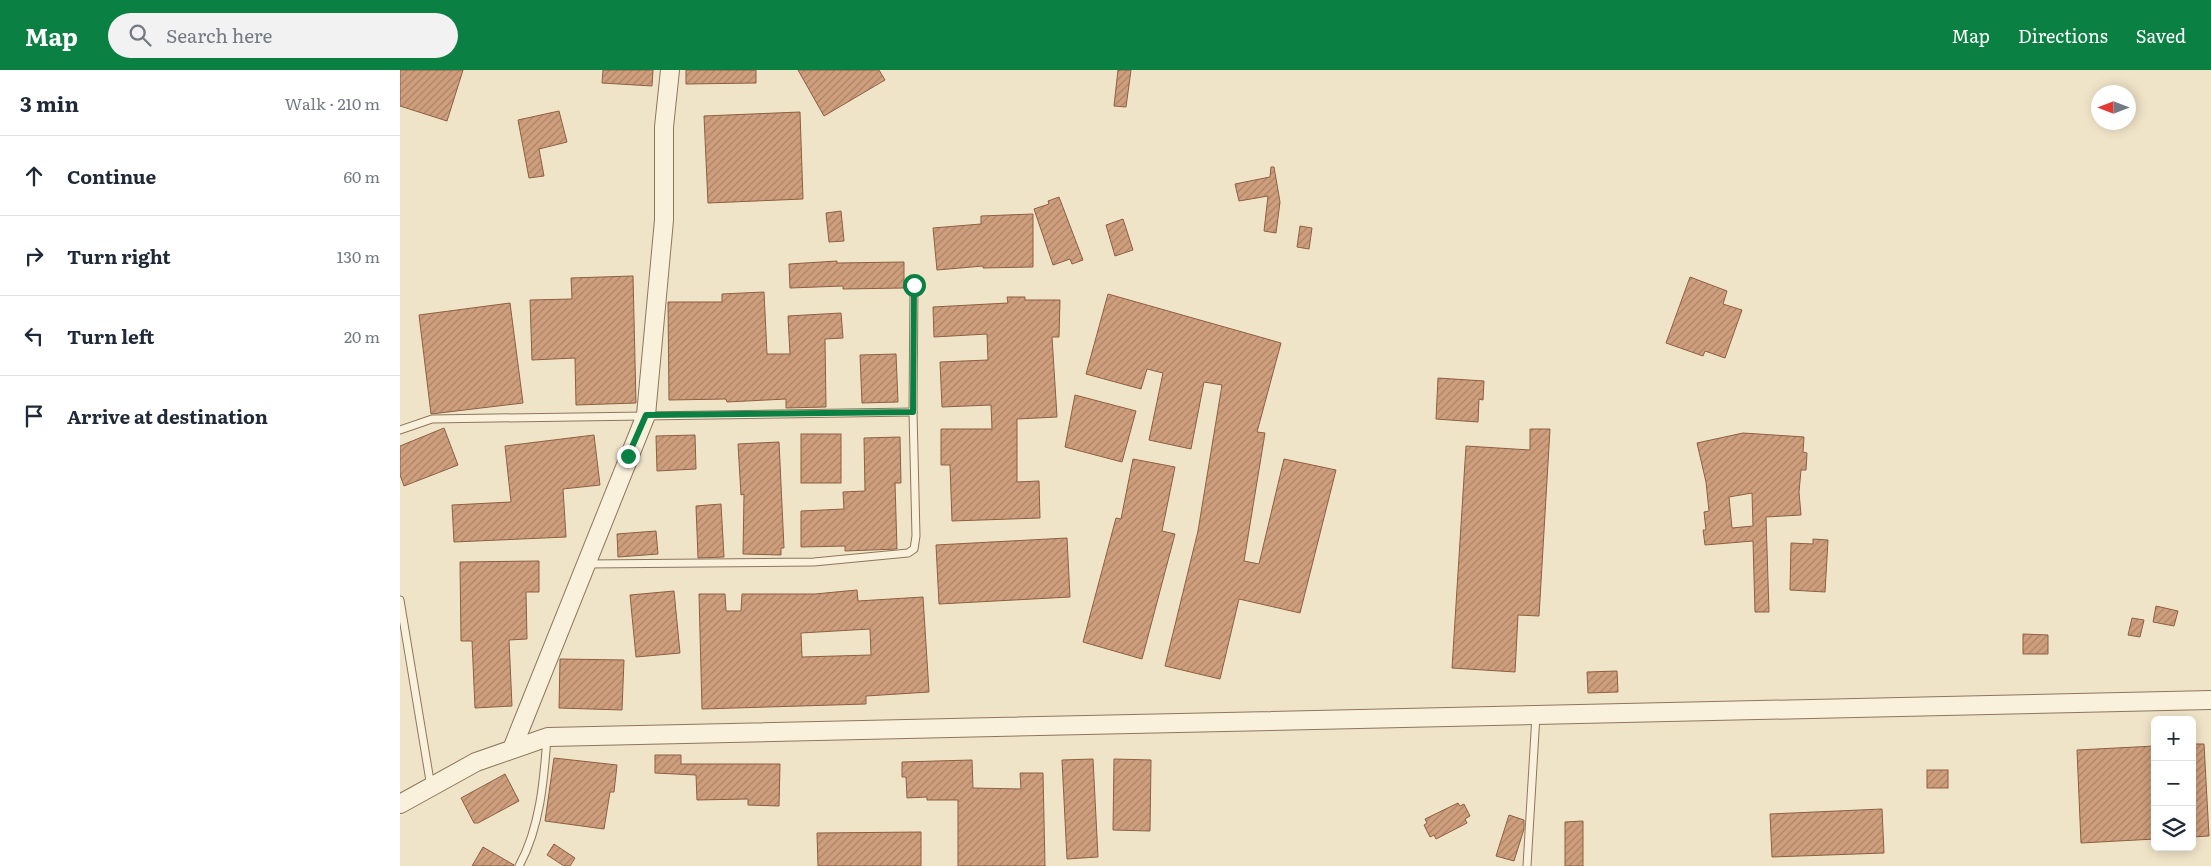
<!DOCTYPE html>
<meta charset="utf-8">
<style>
:root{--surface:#fff;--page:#f2f2f3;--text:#1f2937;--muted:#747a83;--line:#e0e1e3;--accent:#0b8043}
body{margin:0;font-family:Literata,serif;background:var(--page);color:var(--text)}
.controls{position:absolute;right:15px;bottom:15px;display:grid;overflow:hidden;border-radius:8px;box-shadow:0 2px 12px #0003}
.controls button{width:45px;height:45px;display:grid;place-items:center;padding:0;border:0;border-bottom:1px solid var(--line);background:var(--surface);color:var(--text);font:25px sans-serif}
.compass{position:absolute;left:1691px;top:15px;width:45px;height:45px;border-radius:50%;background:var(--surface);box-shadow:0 2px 12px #0003;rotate:270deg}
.stop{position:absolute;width:15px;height:15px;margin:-11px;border:4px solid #0b8043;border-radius:50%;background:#fff}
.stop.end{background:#0b8043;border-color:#fff;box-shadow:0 1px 5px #0008}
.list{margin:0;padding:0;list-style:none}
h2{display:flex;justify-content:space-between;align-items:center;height:65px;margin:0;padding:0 20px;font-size:21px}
h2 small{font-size:16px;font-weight:400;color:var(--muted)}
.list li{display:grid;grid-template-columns:32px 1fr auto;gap:15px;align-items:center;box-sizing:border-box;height:80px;padding:0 20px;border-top:1px solid var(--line)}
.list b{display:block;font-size:19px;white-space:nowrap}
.list em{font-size:16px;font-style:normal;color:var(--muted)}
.icon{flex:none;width:28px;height:28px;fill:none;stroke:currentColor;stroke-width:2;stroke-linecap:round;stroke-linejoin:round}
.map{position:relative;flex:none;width:1811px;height:796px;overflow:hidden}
header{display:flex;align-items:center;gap:30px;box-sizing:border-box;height:70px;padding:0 25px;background:var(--accent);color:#fff}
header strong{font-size:24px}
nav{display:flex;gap:28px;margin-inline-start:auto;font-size:18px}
.search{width:350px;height:45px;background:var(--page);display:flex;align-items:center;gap:12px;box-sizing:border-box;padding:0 18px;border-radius:28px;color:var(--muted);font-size:19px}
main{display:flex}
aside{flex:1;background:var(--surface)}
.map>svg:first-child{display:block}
</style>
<header>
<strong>Map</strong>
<div class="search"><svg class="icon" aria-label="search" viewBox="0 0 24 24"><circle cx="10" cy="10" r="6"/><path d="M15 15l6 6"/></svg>Search here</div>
<nav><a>Map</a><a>Directions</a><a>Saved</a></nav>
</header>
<main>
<aside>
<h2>3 min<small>Walk · 210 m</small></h2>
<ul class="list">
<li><svg class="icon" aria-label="ahead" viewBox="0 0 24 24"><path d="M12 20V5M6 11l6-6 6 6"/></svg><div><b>Continue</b></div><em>60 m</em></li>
<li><svg class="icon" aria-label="right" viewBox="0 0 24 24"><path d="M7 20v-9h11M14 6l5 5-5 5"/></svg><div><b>Turn right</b></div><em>130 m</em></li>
<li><svg class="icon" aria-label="left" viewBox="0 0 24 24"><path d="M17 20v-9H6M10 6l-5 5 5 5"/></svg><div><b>Turn left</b></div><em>20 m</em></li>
<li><svg class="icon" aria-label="arrive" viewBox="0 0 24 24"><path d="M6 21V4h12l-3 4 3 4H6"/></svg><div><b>Arrive at destination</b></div></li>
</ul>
</aside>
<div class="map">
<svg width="1811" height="796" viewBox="0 0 1811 796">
<defs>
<pattern id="building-hatch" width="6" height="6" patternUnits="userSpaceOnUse" patternTransform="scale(1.25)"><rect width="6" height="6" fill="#cf9f7d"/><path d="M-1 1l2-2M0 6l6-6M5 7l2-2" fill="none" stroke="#a98266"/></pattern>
</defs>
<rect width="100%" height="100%" fill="#f0e4c8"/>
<g fill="url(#building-hatch)" stroke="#8d5f41" fill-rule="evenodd">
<path d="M0 0H63L47 51 0 36Z"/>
<path d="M203 0H253L252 16 202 13Z"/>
<path d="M286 0H356V13L286 14Z"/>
<path d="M398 0H479L485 10 424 46Z"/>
<path d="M718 0H731L726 37 714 36Z"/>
<path d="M159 41 167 72 139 79 144 106 129 108 118 50Z"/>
<path d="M400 42 403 129 308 133 304 46Z"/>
<path d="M871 97H874L880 132 876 163 864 161 868 126 839 131 835 114 870 107Z"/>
<path d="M659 127 683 190 672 194 670 189 653 195 634 139 649 134 648 131Z"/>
<path d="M441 141 444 171 429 172 426 143Z"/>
<path d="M633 144V197L583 198V196L537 200 533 158 581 154V146Z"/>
<path d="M723 149 733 180 715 186 706 155Z"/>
<path d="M900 156 912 158 909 179 897 177Z"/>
<path d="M437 191V193L504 192V218L443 219V216L390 218 389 194Z"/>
<path d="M233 206 236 333 176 335 175 288 132 290 130 230 172 229 171 208Z"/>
<path d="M1290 207 1327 221 1323 234 1342 240 1325 288 1305 281 1303 286 1266 273Z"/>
<path d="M364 222 367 284H390L388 246 441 243 443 268 425 269 426 337 386 338V329L327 332 326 329 269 330 268 232H322V224Z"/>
<path d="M708 224 881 273 857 362 865 363 844 491 859 494 884 389 936 400 900 543 839 529 820 609 765 596 798 461 822 315 804 312 791 379 749 370 763 303 747 299 741 319 686 304Z"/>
<path d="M607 227H625V230H660L659 267H652L657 347 617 349V412L639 411 640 448 552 451 550 395H541V359H592L591 335 542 337 540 292 588 290 587 264 534 267 533 237 608 233Z"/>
<path d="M110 233 123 333 31 344 19 245Z"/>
<path d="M496 284 498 332 462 333 460 285Z"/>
<path d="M1038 308 1084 311 1083 330 1079 329 1078 352 1036 349Z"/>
<path d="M675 325 736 341 722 392 665 377Z"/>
<path d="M44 358 58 395 4 416 0 405V376Z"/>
<path d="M1130 359H1150L1139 546 1118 545 1115 602 1052 598 1066 376 1130 380Z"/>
<path d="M1343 363 1404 367 1403 382 1407 383 1406 400H1401L1399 422 1401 445 1366 447 1369 542H1355L1353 471 1305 475 1303 460H1306L1304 442 1309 441 1306 412 1297 373ZM1352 423 1353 456 1332 458 1329 427Z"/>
<rect x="401" y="364" width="40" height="49"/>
<path d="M194 365 200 415 163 419 166 467 54 472 52 435 111 432 105 376Z"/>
<path d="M295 365 296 399 257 401 256 366Z"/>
<path d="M500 367 501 413H495L497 479 445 481V476L401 477V441L444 439 443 422 465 421 464 368Z"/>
<path d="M379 372 384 478H381V485L343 484 344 424 341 425 338 374Z"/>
<path d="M733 389 775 397 762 461 775 464 742 589 683 572 716 448 721 449Z"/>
<path d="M321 434 324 487 298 488 296 436Z"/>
<path d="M256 461 258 484 218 487 217 464Z"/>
<path d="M667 468 670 527 539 534 536 475Z"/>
<path d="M1413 469 1428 470 1425 522 1390 520 1391 473 1413 474Z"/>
<path d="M139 491V522H126L127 569 109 570 112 636 75 638 72 571H61L60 492Z"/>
<path d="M457 520 458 531 523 527 529 622 466 626V634L302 639 299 524H325L326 541H341L342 524H415ZM470 559 471 585 402 587 401 563Z"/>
<path d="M274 521 280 583 236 587 230 525Z"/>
<path d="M1756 536 1778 541 1774 556 1753 552Z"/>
<path d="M1732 548 1744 550 1740 567 1728 565Z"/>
<path d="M1623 564 1648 565V584H1623Z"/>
<path d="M160 589 224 590 222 640 159 638Z"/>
<path d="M1217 601 1218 622 1188 623 1187 602Z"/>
<path d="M1792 674H1804L1809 766 1792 767Z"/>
<path d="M1755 676V769L1681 773 1677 680Z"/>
<path d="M255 685H281V694H380L379 736 348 735V729L297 730 296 705 255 703Z"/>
<path d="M154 688 217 695 214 722H210L204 759 145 751Z"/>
<path d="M693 689 698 787 667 789 662 690Z"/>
<path d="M714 689 751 690 750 761 713 760Z"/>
<path d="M572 690 573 718 621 719 620 703H643L645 796H558V730H527V727L507 728 506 707H502V692Z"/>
<rect x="1527" y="700" width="21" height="18"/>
<path d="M105 704 119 731 78 753H74L61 728Z"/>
<path d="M1058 733 1060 736 1064 734 1070 746 1065 749 1067 753 1036 769 1034 765 1030 767 1024 755 1027 753 1025 749Z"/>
<path d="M1482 739 1484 783 1372 787 1370 744Z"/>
<path d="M1109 745 1124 750V759L1114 791 1096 786Z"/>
<path d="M1183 751V796H1165V752Z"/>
<path d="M521 762V796H418L417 763Z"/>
<path d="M154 774 175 788 170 796H164L147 785Z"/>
<path d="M83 777 114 795V796H72Z"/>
</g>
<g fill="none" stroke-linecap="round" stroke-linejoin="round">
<g stroke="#8d765c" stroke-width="9">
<g id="service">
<path d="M0 360 32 349 513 342"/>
<path d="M188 494 414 492 508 483 514 479 516 466 513 342 514 215"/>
<path d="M0 530 31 717"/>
<path d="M119 796C140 758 144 710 147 667"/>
<path d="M1127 796 1136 645"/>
</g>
</g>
<g stroke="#8d765c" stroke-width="20">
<g id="tertiary">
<path d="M112 679 246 345 264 150V57L270 0"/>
<path d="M0 734 76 692 148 667 1811 630"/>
</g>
</g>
<use href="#service" stroke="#faf1dc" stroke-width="7"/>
<use href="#tertiary" stroke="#faf1dc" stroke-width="18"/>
</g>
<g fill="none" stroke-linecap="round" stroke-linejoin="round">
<path stroke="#0b8043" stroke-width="6" d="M228 386 246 345 513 342 514 215"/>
</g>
</svg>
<div class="controls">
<button>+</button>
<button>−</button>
<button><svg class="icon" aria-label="layers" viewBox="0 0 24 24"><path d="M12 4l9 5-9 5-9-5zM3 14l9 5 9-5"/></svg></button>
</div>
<svg class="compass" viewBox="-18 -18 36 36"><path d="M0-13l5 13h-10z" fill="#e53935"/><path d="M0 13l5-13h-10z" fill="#747a83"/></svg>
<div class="stop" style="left:514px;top:215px"></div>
<div class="stop end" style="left:228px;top:386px"></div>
</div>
</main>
